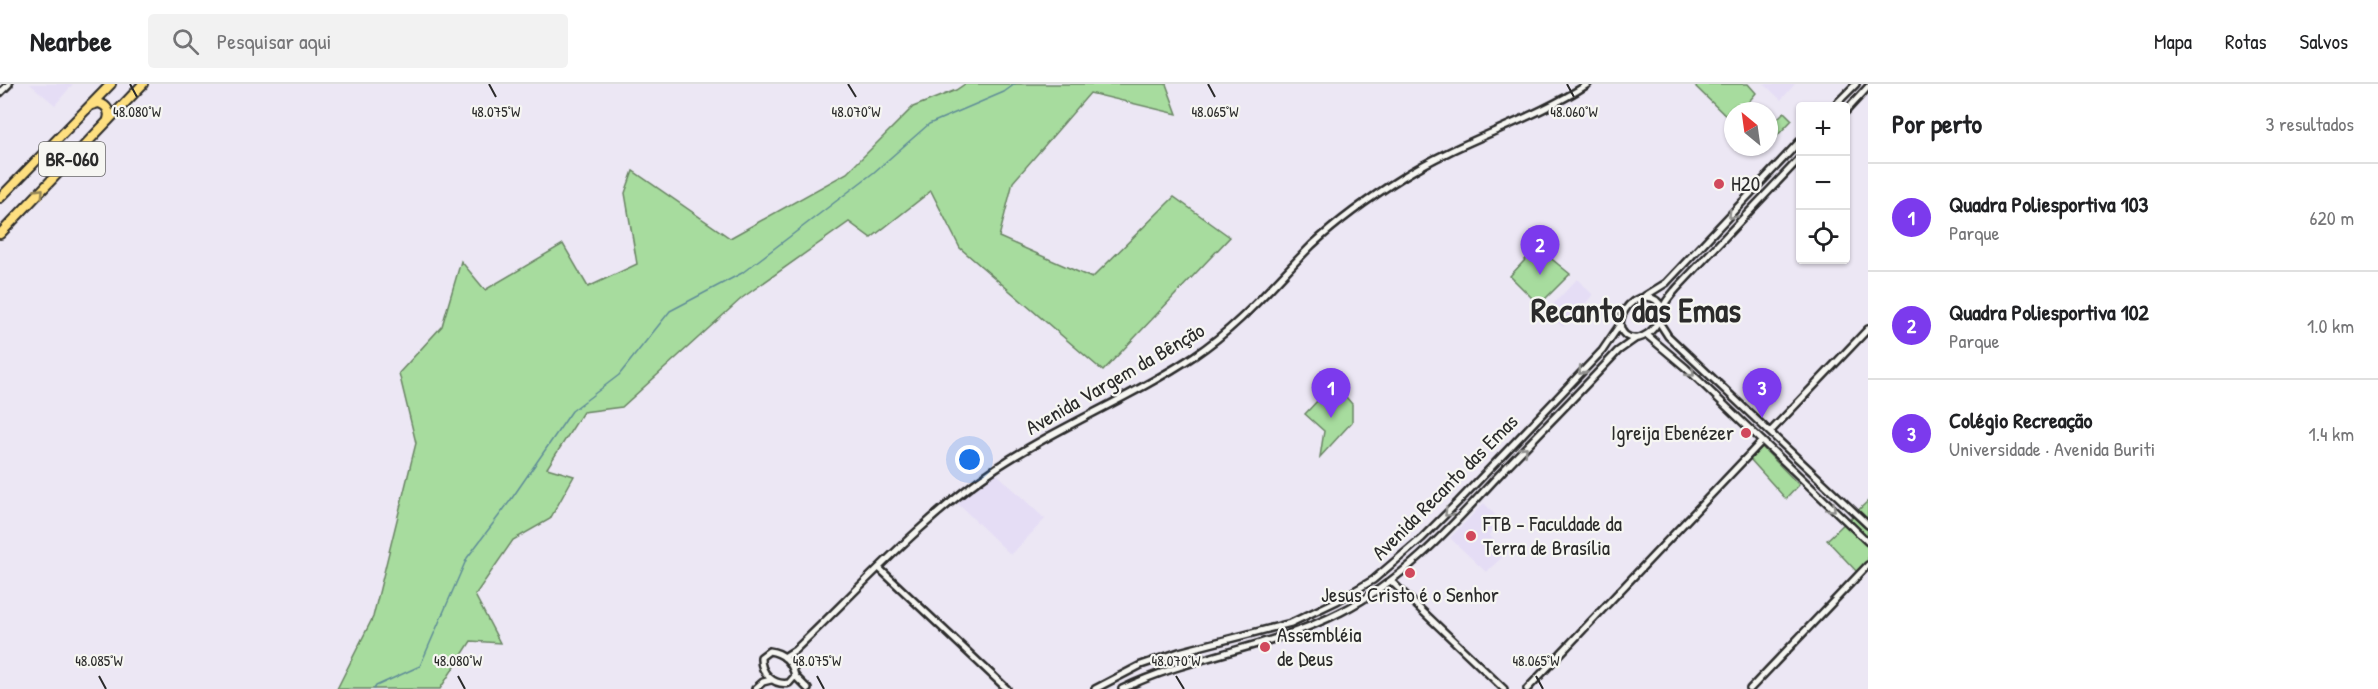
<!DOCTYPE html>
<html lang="pt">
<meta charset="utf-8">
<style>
:root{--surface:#fff;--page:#f2f2f2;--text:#202124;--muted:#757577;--line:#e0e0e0;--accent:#7c3aed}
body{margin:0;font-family:"Patrick Hand",sans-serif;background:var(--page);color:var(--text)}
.controls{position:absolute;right:18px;top:18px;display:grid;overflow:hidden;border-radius:6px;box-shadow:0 2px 4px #0004}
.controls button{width:54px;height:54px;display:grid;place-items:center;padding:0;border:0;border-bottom:2px solid var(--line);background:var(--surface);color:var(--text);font:30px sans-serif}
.compass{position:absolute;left:1724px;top:18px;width:54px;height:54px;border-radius:50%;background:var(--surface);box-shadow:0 2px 4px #0004;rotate:331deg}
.you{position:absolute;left:970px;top:376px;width:21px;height:21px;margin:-15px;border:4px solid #fff;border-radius:50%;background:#1a73e8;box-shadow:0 0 0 9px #1a73e833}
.badge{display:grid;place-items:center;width:39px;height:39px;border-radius:50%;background:var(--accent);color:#fff;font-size:20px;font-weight:700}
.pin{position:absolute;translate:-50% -50px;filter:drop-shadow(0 2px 3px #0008)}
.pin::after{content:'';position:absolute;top:32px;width:21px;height:18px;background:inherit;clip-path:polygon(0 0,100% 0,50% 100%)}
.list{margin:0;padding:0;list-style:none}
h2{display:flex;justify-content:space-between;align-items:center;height:78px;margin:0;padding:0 24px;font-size:26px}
h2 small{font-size:20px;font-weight:400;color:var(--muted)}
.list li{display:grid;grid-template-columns:39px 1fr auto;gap:18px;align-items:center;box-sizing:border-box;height:108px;padding:0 24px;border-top:2px solid var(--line)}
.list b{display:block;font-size:22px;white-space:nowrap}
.list p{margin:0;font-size:20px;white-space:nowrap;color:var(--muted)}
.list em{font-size:20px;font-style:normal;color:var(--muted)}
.icon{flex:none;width:33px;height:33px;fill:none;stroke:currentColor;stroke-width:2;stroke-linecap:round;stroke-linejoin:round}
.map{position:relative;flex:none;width:1868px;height:605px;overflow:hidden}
header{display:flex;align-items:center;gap:36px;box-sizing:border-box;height:84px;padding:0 30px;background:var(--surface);border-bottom:2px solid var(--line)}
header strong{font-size:28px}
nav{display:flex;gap:33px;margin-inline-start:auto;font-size:21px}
.search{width:420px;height:54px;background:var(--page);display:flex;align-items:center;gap:15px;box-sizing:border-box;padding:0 21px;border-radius:6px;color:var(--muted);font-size:22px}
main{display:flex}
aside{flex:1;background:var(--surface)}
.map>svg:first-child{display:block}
</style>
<header>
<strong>Nearbee</strong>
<div class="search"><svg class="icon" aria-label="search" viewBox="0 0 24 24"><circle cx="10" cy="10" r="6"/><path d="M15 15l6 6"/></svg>Pesquisar aqui</div>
<nav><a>Mapa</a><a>Rotas</a><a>Salvos</a></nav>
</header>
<main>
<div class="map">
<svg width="1868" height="605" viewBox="0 0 1868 605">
<rect width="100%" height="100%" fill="#ece7f4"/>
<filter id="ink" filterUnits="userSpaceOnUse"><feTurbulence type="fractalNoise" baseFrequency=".0167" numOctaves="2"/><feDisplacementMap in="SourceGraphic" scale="12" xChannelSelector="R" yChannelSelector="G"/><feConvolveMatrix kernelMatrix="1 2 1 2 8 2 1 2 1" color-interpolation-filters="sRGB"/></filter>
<g filter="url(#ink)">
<g fill="#e5ddf5">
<path d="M30 0H73L55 21Z"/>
<path d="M1764 0H1795L1781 16Z"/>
<path d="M1577 195 1593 211 1563 243 1546 228Z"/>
<path d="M995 388 1045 435 1011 471 955 417Z"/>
<path d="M1484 419 1499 435 1489 451 1507 469 1486 488 1450 454Z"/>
</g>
<g fill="#a7dc9e" stroke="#698464" stroke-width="1.5">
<path d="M965 0H1166L1177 30 1090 9 1013 98 999 153 1092 194 1174 113 1230 153 1103 287 960 164 931 107 871 154 849 138 742 214 622 323 583 328 547 384 574 392 550 435 513 456 475 511 500 559 471 557 440 605H337L373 533 416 359 399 289 442 242 461 177 485 206 563 160 588 203 637 180 625 109 633 87 730 154 847 89 913 23 956 6Z"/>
<path d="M1693 0H1748L1756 9 1741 27H1733L1732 38Z"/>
<path d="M1784 28 1792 36 1776 53 1769 46V43Z"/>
<path d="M1537 163 1570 190 1539 221 1510 192Z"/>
<path d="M1334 299 1352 320V338L1320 373 1324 347 1305 330Z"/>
<path d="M1762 363 1799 401 1786 415 1750 375Z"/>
<path d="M1868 417V476L1857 488 1827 456Z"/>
</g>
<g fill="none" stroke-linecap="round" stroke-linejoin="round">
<path stroke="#5f8d97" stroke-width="1.5" d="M374 605 376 602 420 582 467 474 510 417 572 327 619 291 670 227 742 189 873 89 929 40 1004 8 1015 0"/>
<g stroke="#2b2b2b" stroke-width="10">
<g id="secondary">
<path d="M0 9 9 0"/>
<path d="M1834 22 1856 0"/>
<path d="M1846 27 1868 3"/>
<path d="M1645 212 1666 199 1800 57"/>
<path d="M1662 224C1654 207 1634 212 1625 226 1611 247 1631 264 1650 248 1659 240 1659 233 1663 224 1665 217 1672 210 1677 204L1800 74"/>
<path d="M1659 238 1668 252 1868 441"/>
<path d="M1647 251 1686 284 1868 458"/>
<path d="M1770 348 1868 245"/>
<path d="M880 485 1007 605"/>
<path d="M1391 497 1504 605"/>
<path d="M769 567C784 569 792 578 795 592L789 599C774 602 760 589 761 573Z"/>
<path d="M784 573 795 566C860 504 921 435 996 384 1059 342 1131 314 1194 272 1242 240 1272 201 1312 161 1340 135 1371 113 1403 93 1461 56 1530 38 1588 0"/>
<path d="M795 592 808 605"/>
<path d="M755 605 763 598 771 596"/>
<path d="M1095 605 1141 581 1179 568 1291 539 1337 517 1373 496 1422 454 1458 418 1602 267 1619 242"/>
<path d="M1122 605C1193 571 1271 564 1341 528 1403 497 1451 443 1498 392 1538 350 1578 310 1618 267L1635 255"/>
<path d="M1527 605 1762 357"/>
<path d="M1750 605 1868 481"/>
</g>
</g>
<g stroke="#2b2b2b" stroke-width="12">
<g id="highway">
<path d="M92 21 99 19C108 22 110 28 108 36"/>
<path d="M0 114 111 0"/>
<path d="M0 150 143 0"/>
</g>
</g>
<use href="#secondary" stroke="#f6f6f2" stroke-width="5"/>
<use href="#highway" stroke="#fedf80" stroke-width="8"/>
</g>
<defs><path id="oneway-chevron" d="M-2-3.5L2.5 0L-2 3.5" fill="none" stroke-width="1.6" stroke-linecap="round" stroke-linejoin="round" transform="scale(1.5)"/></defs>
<use stroke="#948556" href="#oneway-chevron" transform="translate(40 108) rotate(-46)"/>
<g stroke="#90908e">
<use href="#oneway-chevron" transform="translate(1732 131) rotate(134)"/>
<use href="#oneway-chevron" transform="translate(1582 287) rotate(133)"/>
<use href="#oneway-chevron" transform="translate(1691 289) rotate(43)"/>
<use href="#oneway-chevron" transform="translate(1524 366) rotate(-46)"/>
<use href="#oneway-chevron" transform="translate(1832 424) rotate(44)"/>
<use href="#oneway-chevron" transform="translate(1448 429) rotate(135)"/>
</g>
</g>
<path fill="none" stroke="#2b2b2b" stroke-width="2" d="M130 0 137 13M489 0 496 13M848 0 856 13M1208 0 1215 13M1567 0 1574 13M99 592 106 605M458 592 465 605M817 592 824 605M1176 592 1184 605M1536 592 1543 605"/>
<g fill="#d1495b" stroke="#f6f6f2" stroke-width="2">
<circle cx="1719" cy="100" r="6"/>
<circle cx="1746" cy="349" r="6"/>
<circle cx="1471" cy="452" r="6"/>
<circle cx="1410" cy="489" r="6"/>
<circle cx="1265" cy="563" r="6"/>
</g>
<g text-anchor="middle" stroke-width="4.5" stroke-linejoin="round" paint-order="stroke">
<rect fill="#f6f6f2" stroke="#686867" stroke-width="1.5" x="39" y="58" width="66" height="34" rx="4.5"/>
<g font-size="20" font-weight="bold" fill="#2b2b2b">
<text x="72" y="82">BR-060</text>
</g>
<g font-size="21" fill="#2b2b2b" stroke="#f6f6f2" text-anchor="start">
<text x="1731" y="107">H20</text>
<text x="1734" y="356" text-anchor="end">Igreija Ebenézer</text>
<text x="1483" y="447">FTB - Faculdade da<tspan x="1483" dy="24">Terra de Brasília</tspan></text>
<text x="1410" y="518" text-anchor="middle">Jesus Cristo é o Senhor</text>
<text x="1277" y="558">Assembléia<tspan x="1277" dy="24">de Deus</tspan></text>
</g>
<g font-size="21" fill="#2b2b2b" stroke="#f6f6f2">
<text transform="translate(1115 295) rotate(-30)" y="7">Avenida Vargem da Bênção</text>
<text transform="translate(1445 403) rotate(-45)" y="7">Avenida Recanto das Emas</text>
</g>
<g font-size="33" font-weight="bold" fill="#2b2b2b" stroke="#f6f6f2">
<text x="1636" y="238">Recanto das Emas</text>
</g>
</g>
<g font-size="15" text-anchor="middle" fill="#2b2b2b" stroke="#f6f6f2" stroke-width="4.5" stroke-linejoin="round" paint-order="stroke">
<text x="137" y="33">48.080°W</text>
<text x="496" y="33">48.075°W</text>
<text x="856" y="33">48.070°W</text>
<text x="1215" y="33">48.065°W</text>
<text x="1574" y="33">48.060°W</text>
<text x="99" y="582">48.085°W</text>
<text x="458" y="582">48.080°W</text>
<text x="817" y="582">48.075°W</text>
<text x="1176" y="582">48.070°W</text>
<text x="1536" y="582">48.065°W</text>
</g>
</svg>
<div class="controls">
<button>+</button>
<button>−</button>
<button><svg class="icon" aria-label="locate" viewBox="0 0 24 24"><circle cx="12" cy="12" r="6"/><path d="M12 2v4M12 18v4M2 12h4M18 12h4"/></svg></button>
</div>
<svg class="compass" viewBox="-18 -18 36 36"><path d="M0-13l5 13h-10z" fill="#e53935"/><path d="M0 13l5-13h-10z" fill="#757577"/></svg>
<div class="you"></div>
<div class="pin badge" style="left:1331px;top:334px">1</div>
<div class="pin badge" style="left:1540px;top:191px">2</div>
<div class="pin badge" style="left:1762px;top:334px">3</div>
</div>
<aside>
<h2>Por perto<small>3 resultados</small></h2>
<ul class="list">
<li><span class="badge">1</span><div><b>Quadra Poliesportiva 103</b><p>Parque</p></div><em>620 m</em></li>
<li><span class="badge">2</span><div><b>Quadra Poliesportiva 102</b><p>Parque</p></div><em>1.0 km</em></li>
<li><span class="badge">3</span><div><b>Colégio Recreação</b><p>Universidade · Avenida Buriti</p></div><em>1.4 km</em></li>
</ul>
</aside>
</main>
